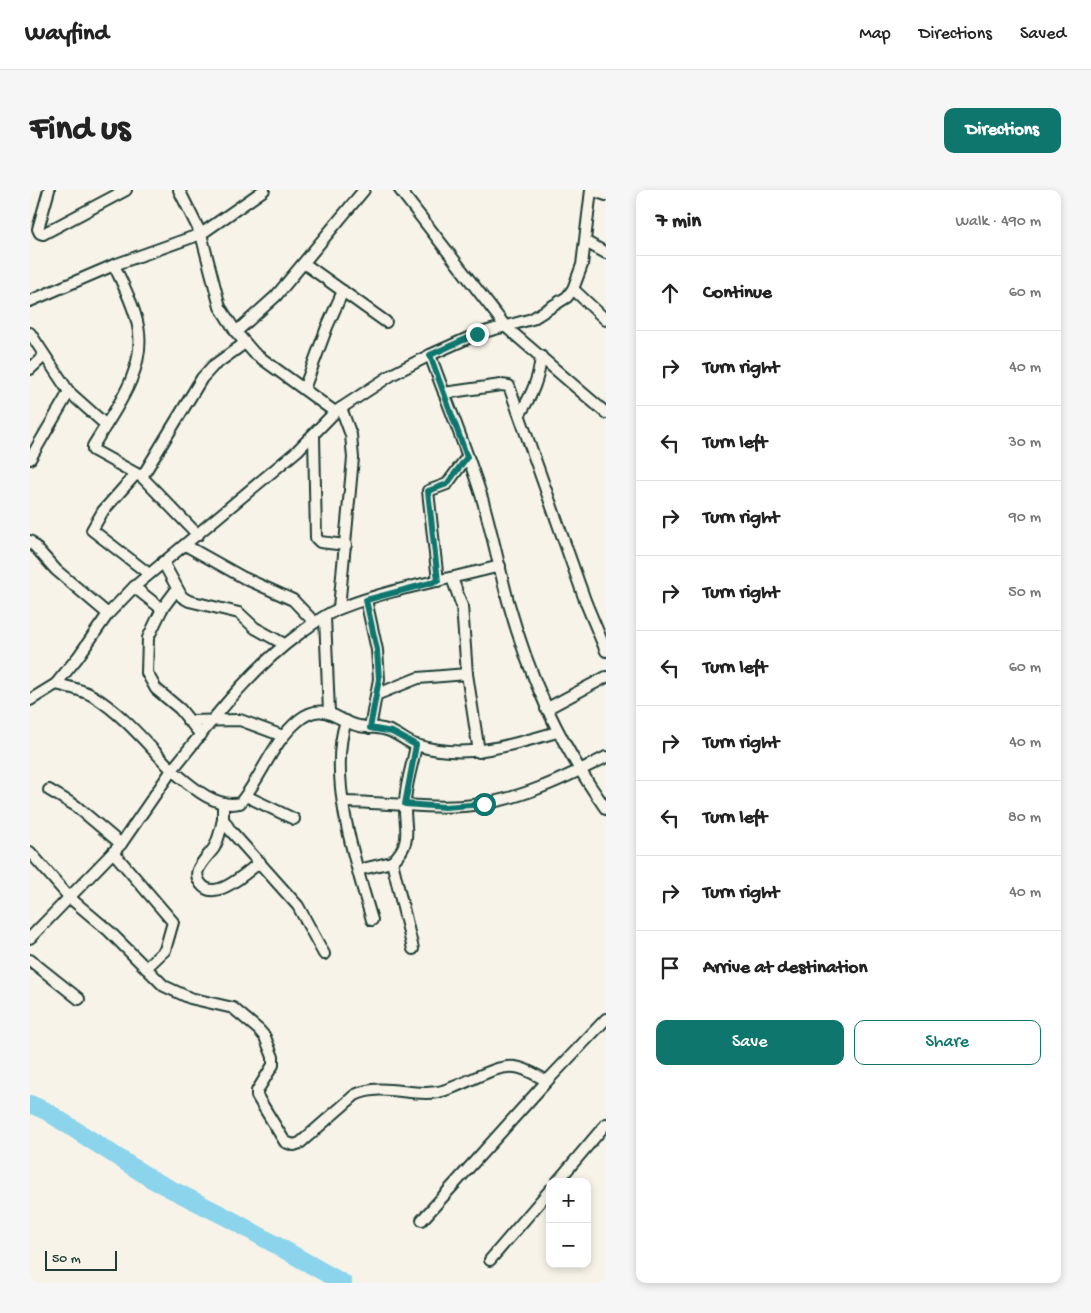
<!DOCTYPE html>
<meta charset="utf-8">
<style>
:root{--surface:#fff;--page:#f6f6f6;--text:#222;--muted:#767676;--line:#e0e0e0;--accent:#0f766e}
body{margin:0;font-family:"Gochi Hand",sans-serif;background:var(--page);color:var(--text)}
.controls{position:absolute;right:15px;bottom:15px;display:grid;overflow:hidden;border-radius:10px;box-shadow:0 2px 8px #0003}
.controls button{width:45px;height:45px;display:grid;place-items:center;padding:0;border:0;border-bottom:1px solid var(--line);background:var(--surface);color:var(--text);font:25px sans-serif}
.scale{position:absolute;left:15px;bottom:12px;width:72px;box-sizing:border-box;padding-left:5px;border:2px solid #1f3d34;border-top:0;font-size:14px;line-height:18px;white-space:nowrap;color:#1f3d34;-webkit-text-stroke:4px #f7f3e8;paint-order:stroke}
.stop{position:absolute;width:15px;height:15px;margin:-11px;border:4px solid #0f766e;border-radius:50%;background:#fff}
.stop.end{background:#0f766e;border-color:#fff;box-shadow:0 1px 5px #0008}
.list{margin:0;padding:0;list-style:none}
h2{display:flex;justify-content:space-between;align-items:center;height:65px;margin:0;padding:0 20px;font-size:21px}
h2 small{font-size:16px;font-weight:400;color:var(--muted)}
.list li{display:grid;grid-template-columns:32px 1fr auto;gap:15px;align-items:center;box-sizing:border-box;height:75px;padding:0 20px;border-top:1px solid var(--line)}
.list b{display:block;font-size:19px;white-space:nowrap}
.list em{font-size:16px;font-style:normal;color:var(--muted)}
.actions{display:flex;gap:10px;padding:15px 20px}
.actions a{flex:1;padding:11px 0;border:1px solid var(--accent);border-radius:10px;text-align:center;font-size:18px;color:var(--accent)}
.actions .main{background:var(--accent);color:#fff}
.icon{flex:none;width:28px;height:28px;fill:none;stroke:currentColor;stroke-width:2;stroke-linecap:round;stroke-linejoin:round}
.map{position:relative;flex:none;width:576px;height:1093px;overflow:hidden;border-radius:10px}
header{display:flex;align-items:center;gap:30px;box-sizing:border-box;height:70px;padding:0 25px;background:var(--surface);border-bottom:1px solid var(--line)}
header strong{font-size:24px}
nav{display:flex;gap:28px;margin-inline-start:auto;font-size:18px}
.intro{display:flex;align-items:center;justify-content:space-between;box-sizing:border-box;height:120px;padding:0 30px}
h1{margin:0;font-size:35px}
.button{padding:12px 22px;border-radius:10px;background:var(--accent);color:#fff;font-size:18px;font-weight:700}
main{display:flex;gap:30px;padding:0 30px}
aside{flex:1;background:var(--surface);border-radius:10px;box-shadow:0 2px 8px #0003}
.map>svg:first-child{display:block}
</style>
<header>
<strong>Wayfind</strong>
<nav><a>Map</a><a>Directions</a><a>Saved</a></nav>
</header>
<div class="intro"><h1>Find us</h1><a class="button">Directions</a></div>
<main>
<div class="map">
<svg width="576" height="1093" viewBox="0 0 576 1093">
<rect width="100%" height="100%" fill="#f7f3e8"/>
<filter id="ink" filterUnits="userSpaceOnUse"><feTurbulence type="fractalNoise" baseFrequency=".02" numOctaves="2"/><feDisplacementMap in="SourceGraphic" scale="10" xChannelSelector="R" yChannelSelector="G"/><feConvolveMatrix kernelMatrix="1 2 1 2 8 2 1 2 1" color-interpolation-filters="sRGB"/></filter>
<g filter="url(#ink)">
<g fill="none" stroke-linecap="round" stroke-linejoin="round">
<path stroke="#8bd4ec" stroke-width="18" d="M0 914 16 921 123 990 200 1029 313 1093"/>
<g stroke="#1f3d34" stroke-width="14">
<g id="street">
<path d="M19 0 8 39 10 43 13 44 96 0"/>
<path d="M149 0 171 44 190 117 206 142 224 163 305 222"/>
<path d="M370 0 476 137 576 223"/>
<path d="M561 0 576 5"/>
<path d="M556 52 576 63"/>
<path d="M275 74 356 132"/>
<path d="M84 75C93 95 104 115 108 136 117 180 84 221 63 256V260L112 287 168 345"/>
<path d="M543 99 576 130"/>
<path d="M0 111 84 75 171 44 234 0"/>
<path d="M206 142 246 106 334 0"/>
<path d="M0 143 39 202 76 235"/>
<path d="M400 165C417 212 437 260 452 308 462 342 469 377 478 411 500 489 529 553 576 619"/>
<path d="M0 179 14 166"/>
<path d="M274 199 297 137 313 101"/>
<path d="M414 203 471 195 479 196 556 413 576 461"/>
<path d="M490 224C502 204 509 189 511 166"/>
<path d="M284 245 286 348 290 352 316 355"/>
<path d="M0 269 39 202"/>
<path d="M105 285 73 321 62 340 119 384"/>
<path d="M112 287 172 188 183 176 215 153"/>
<path d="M0 351 26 380 78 424"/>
<path d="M155 355 214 388 263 410 284 432"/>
<path d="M133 372 152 407 159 411 209 423 225 438 254 454"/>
<path d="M470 376C417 390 362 398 311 418 296 424 282 434 269 444 218 481 182 531 142 580 161 596 185 619 210 613 232 587 242 552 269 530 294 510 306 531 329 536 340 538 352 537 362 542 371 546 377 552 386 555 435 570 479 556 527 542"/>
<path d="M422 388 432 416 437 484 449 562"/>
<path d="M408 391 398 301 417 294 437 267"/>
<path d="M104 397 132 419"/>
<path d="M147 399 132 419 118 448 117 483 126 499 150 519 171 545"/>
<path d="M336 410 347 460 349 489 340 538"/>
<path d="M309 418 323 268 321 245 311 218"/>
<path d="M295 427 299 522"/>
<path d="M348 504 388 488 437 484"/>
<path d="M0 510 26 494 48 467 78 424 104 397 267 261 305 222 363 184 400 165 447 144 502 129 537 107 543 99 552 75 561 0"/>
<path d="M516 519 576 487"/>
<path d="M158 531 210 530 253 546"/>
<path d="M316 531C297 587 326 675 342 730"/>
<path d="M19 600 46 616 91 654"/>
<path d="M216 606 264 629"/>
<path d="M314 612C355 612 404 620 443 615 490 610 535 588 576 567"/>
<path d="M193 615V629L200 640 268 716 294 764"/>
<path d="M193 629C191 639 189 649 184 658 179 665 171 672 168 680 166 685 168 690 171 694 185 713 217 682 230 672"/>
<path d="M0 662 40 708 79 741 134 796 160 808 203 818 229 840 235 847 243 867V875L227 901V906L255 952 264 955 270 953 325 905C353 892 380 907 408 902 431 898 463 874 485 877 496 878 507 886 517 891"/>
<path d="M83 662 143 732 135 760 116 778"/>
<path d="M362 672C384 651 374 640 375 614 375 595 383 574 386 555"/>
<path d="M328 680 362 672 383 759"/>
<path d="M0 748 91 654 142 580C118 555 93 524 63 506 51 499 38 497 26 494"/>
<path d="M0 770 49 809"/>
<path d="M527 992 576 934"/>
<path d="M392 1030 517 891 576 829"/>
<path d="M460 1070 520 1000"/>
</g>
</g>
<use href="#street" stroke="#f7f3e8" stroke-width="10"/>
</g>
</g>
<g fill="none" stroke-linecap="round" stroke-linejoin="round" filter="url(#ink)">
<path stroke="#0f766e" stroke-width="6" d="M447 144 400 165 437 267 417 294 398 301 408 391 336 410 347 460 349 489 340 538 362 542 386 555 375 614 415 617 454 614"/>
</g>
</svg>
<div class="controls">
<button>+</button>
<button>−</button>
</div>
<div class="scale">50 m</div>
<div class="stop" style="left:454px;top:614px"></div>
<div class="stop end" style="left:447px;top:144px"></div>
</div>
<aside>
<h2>7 min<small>Walk · 490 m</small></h2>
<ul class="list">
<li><svg class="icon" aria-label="ahead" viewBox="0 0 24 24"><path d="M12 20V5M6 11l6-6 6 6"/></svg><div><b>Continue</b></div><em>60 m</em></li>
<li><svg class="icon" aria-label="right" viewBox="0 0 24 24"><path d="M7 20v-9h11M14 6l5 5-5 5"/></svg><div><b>Turn right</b></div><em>40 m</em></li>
<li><svg class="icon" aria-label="left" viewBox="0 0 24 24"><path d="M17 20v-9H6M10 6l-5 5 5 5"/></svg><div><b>Turn left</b></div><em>30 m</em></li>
<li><svg class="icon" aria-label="right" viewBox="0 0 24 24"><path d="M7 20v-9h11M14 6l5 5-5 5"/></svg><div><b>Turn right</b></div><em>90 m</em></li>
<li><svg class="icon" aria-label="right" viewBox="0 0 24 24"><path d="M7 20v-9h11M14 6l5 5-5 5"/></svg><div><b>Turn right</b></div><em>50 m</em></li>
<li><svg class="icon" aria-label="left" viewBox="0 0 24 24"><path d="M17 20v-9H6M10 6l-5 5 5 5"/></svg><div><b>Turn left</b></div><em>60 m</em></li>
<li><svg class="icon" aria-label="right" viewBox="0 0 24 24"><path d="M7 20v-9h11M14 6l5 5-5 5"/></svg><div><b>Turn right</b></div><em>40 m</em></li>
<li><svg class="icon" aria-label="left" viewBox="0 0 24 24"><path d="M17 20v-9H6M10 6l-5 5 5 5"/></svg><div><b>Turn left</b></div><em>80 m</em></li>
<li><svg class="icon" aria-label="right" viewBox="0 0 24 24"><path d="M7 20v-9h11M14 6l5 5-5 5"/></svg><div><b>Turn right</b></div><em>40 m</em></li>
<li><svg class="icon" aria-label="arrive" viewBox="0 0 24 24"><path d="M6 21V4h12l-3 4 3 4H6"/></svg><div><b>Arrive at destination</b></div></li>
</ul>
<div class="actions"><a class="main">Save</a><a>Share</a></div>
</aside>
</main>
